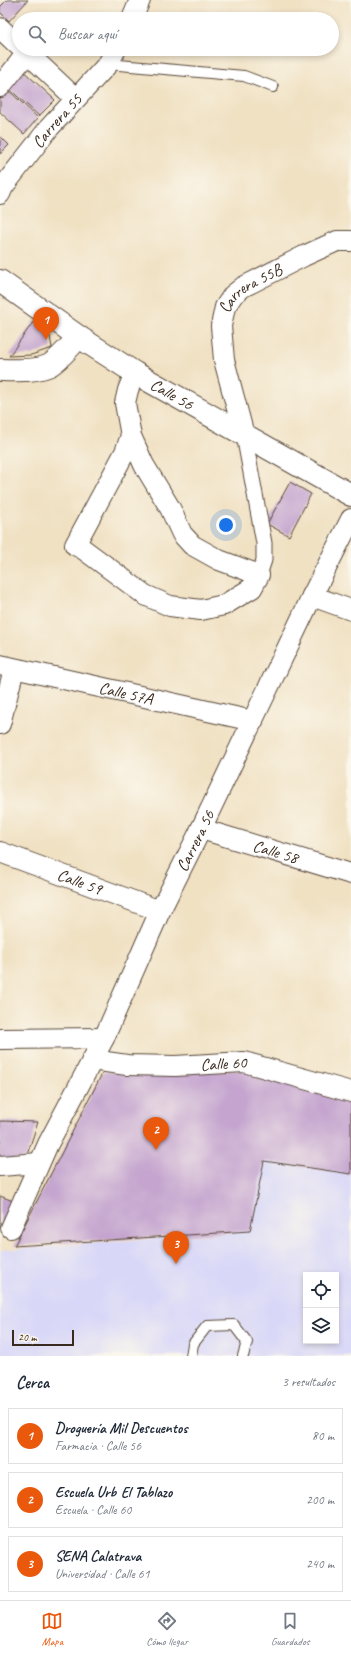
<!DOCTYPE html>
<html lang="es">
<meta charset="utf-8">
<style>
:root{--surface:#fff;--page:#f6f6f7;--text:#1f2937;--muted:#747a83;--line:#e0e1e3;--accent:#ea580c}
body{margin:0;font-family:Caveat,sans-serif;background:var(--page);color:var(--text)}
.controls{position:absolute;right:12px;bottom:12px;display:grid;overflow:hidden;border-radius:0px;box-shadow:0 2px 6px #0003}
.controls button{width:36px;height:36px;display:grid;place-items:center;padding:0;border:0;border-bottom:1px solid var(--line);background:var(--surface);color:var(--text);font:20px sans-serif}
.scale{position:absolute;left:12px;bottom:10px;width:62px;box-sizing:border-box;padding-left:4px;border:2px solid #3b2a1e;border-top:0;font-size:11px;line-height:14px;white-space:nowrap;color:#3b2a1e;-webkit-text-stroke:3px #fbf7ec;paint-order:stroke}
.you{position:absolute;left:226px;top:525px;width:14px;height:14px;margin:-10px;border:3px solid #fff;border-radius:50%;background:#1a73e8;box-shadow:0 0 0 6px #1a73e833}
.badge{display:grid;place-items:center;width:26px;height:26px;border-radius:50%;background:var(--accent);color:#fff;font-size:13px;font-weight:700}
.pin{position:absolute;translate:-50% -33px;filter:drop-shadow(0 1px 2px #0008)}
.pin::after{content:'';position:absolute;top:21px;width:14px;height:12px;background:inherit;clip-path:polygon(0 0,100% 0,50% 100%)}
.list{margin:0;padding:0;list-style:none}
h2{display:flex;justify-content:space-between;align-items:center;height:52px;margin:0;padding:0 16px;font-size:17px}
h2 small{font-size:13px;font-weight:400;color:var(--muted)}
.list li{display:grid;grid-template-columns:26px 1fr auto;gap:12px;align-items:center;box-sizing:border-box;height:56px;margin:0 8px 8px;padding:0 8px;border:1px solid var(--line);border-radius:0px}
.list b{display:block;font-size:15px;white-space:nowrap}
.list p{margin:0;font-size:13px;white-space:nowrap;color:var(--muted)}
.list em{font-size:13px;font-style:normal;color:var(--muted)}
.icon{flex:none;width:22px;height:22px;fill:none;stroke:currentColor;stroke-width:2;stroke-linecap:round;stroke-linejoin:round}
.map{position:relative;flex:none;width:351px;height:1356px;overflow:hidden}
.search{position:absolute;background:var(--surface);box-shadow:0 2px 6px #0003;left:12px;right:12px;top:12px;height:44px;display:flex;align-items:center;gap:10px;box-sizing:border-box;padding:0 14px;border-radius:22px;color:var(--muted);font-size:15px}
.sheet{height:244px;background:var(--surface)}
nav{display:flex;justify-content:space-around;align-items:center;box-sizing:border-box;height:56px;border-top:1px solid var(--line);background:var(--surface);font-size:11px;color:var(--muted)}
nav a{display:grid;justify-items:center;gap:2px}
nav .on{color:var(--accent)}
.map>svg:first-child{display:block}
</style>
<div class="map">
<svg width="351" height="1356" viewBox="0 0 351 1356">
<rect width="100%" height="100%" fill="#fbf7ec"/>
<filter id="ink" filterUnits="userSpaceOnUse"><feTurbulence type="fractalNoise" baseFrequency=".025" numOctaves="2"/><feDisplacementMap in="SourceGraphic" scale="8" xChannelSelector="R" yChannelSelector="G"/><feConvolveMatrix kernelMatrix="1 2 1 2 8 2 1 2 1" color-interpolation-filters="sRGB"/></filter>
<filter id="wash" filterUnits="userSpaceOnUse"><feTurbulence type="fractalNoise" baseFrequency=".012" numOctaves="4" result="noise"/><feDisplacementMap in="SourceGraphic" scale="16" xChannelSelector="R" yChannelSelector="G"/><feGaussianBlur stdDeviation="0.9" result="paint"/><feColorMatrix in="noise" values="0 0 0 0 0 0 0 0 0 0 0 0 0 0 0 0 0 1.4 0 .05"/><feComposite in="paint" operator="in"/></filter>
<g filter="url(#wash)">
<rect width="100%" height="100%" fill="#f0e1c3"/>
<path fill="#d8d7f8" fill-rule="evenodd" d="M264 1161 351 1174V1356H0V1252L2 1250 250 1231ZM306 1275H336V1341H306Z"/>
<g id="blocks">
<g fill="#c5a5cf">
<path d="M7 0H28L9 21 0 12V7Z"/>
<path d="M20 68 55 100 39 116 5 85Z"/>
<path d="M4 86 38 118 24 134 0 112V90Z"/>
<path d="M0 136 9 145 0 154Z"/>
<path d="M34 321 49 331 52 348 31 355 9 356Z"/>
<path d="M290 482 311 494 289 536 267 524Z"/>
<path d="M246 1070 351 1098V1174L264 1161 250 1231 14 1246 103 1072Z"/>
<path d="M0 1121 38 1122 26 1158 0 1163Z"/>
<path d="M0 1196 13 1201 0 1228Z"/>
</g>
</g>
</g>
<g filter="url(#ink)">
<use href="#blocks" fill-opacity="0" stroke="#564537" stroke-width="1"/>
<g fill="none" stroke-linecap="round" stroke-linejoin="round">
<g stroke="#564537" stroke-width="12">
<g id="service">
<path d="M108 64 244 76 273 87"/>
<path d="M191 1356 193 1344 207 1326 234 1325 247 1342 243 1356"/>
</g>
</g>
<g stroke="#564537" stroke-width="17">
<path id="pedestrian" d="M244 435 264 543V560L259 575"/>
</g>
<g stroke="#564537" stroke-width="22">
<g id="minor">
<path d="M132 19 140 0"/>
<path d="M0 28 19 46"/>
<path d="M23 49 75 98"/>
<path d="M0 87 27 53"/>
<path id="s1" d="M0 194 3 187 49 128 108 64 116 49"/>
<path id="s2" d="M244 435 224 360 221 326 225 307 233 295 243 287 304 256 337 241H351"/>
<path d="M131 436 125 452 75 545 83 549 145 595 170 606 201 610 224 605 252 588 259 575 219 560 192 545 182 534 170 508 144 465 131 436 125 403 128 390 135 373"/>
<path d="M312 596 351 610"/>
<path id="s3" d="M0 665 253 721"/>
<path d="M0 724 14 669"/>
<path id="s4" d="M201 829 351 874"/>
<path id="s5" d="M0 852 160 911"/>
<path d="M0 1039 104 1038"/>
<path id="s6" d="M92 1060 127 1065 175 1066 244 1062 351 1092"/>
<path d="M0 1166 39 1163"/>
<path id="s7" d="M11 1228 48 1144 104 1038 160 911 201 829 312 596 351 519"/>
</g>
</g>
<g stroke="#564537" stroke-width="24">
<g id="tertiary">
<path id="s8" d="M0 281 79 337 135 373 351 495"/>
<path d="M0 370C16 370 35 372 50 365 61 358 70 346 79 337"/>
</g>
</g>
<use href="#service" stroke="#fff" stroke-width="10"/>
<use href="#pedestrian" stroke="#fff" stroke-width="15"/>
<use href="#minor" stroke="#fff" stroke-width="20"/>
<use href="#tertiary" stroke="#fff" stroke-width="22"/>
</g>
</g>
<g text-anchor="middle" stroke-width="4" stroke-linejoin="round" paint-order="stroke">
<g font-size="17" fill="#3b2a1e" stroke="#fbf7ec">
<text dy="6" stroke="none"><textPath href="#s1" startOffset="93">Carrera 55</textPath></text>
<text dy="6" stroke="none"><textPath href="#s2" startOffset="163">Carrera 55B</textPath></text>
<text dy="6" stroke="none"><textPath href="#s8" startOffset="206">Calle 56</textPath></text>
<text dy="6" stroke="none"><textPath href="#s3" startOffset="129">Calle 57A</textPath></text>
<text dy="6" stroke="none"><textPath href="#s7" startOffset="429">Carrera 56</textPath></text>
<text dy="6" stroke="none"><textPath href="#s4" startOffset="78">Calle 58</textPath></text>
<text dy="6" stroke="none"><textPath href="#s5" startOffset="85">Calle 59</textPath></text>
<text dy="6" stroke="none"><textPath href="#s6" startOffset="132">Calle 60</textPath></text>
</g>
</g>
</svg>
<div class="controls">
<button><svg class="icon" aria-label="locate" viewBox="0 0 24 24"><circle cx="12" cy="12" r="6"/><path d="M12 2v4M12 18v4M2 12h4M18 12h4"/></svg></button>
<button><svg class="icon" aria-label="layers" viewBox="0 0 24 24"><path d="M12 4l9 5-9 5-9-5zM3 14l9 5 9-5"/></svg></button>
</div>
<div class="scale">20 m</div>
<div class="you"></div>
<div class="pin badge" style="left:46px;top:340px">1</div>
<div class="pin badge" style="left:156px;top:1150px">2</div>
<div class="pin badge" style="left:176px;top:1264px">3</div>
<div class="search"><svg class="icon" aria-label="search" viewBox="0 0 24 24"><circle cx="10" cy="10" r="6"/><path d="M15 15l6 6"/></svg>Buscar aquí</div>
</div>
<section class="sheet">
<h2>Cerca<small>3 resultados</small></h2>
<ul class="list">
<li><span class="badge">1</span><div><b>Droguería Mil Descuentos</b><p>Farmacia · Calle 56</p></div><em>80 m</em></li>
<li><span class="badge">2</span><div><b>Escuela Urb El Tablazo</b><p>Escuela · Calle 60</p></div><em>200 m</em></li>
<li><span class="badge">3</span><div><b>SENA Calatrava</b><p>Universidad · Calle 61</p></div><em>240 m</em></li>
</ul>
</section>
<nav>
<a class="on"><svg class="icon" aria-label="map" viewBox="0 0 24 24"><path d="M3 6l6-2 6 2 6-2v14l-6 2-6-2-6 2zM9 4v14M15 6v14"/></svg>Mapa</a>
<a><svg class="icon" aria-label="directions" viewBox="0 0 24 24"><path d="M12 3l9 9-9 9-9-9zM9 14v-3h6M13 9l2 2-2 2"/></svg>Cómo llegar</a>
<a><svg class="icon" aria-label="saved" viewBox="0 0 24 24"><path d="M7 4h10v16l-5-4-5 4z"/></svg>Guardados</a>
</nav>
